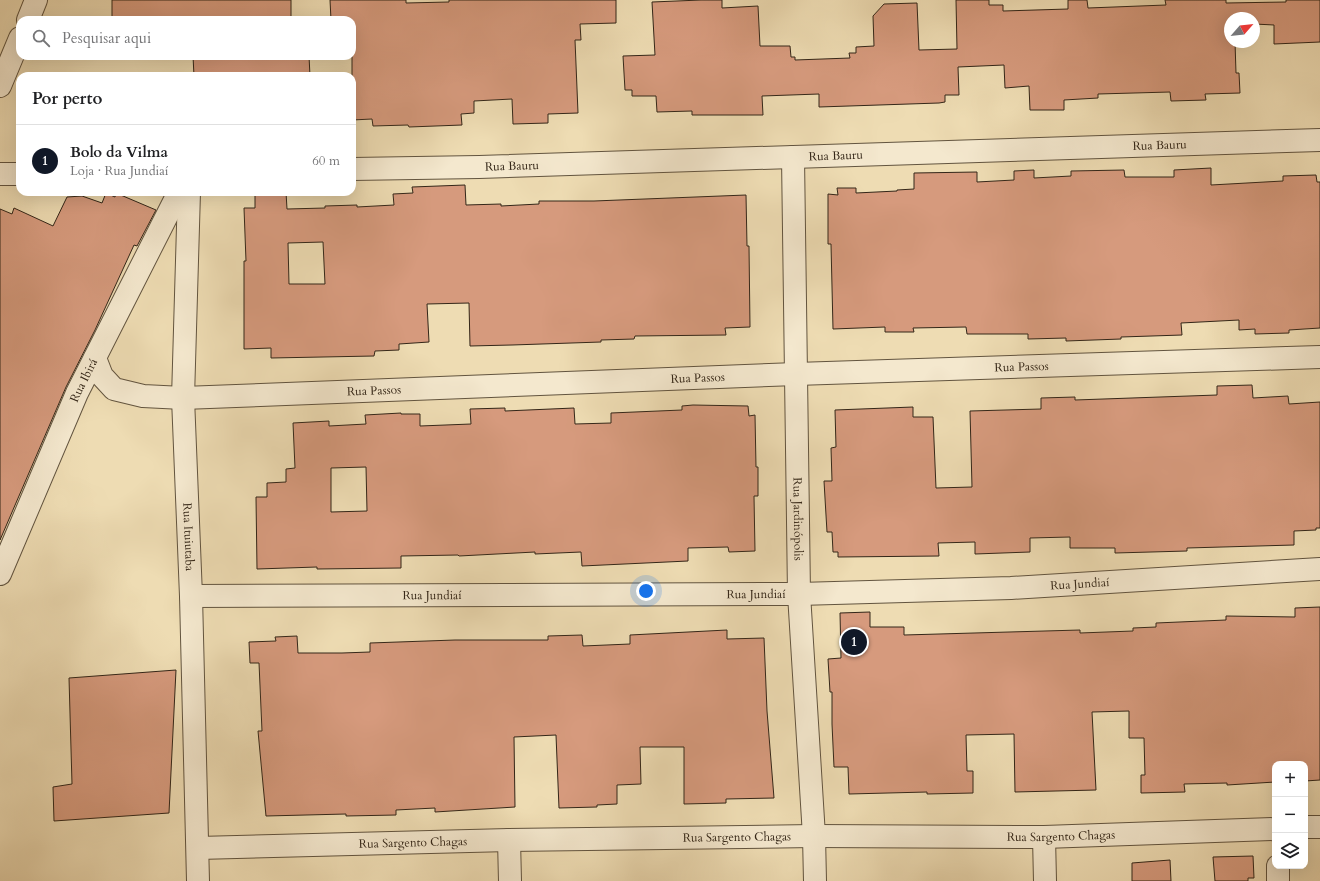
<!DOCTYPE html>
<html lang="pt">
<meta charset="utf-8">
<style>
:root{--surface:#fff;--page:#f6f6f6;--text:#202124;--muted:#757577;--line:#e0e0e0;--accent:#111827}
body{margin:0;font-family:Cardo,serif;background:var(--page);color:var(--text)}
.controls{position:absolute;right:12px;bottom:12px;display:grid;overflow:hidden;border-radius:8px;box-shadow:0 4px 16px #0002}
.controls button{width:36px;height:36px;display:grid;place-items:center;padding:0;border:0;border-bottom:1px solid var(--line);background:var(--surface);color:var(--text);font:20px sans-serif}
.compass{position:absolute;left:1224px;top:12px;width:36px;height:36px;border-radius:50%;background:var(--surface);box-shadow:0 4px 16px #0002;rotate:62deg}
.you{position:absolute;left:646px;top:591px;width:14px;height:14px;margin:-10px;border:3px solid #fff;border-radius:50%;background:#1a73e8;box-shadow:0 0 0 6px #1a73e833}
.badge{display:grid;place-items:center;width:26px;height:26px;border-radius:50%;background:var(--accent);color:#fff;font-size:13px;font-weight:700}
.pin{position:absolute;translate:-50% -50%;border:2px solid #fff;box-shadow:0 1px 4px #0006}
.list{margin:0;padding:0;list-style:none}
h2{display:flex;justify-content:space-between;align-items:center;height:52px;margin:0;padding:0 16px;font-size:17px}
h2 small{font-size:13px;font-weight:400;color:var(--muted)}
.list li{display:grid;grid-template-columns:26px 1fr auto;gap:12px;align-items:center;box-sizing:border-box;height:72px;padding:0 16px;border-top:1px solid var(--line)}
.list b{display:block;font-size:15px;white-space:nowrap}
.list p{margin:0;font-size:13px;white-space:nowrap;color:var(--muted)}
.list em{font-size:13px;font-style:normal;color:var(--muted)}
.icon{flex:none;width:22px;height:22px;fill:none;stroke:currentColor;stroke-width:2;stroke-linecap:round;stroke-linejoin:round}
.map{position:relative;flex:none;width:1320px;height:881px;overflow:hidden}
.search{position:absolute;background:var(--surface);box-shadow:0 4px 16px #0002;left:16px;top:16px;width:340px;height:44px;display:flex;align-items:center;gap:10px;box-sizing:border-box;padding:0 14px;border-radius:12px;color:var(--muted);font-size:15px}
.panel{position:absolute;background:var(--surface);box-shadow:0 4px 16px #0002;left:16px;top:72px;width:340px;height:124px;border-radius:12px}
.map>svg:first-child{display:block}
</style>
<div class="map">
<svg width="1320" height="881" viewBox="0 0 1320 881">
<rect width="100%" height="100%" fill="#eedcb3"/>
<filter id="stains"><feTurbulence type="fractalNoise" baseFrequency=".005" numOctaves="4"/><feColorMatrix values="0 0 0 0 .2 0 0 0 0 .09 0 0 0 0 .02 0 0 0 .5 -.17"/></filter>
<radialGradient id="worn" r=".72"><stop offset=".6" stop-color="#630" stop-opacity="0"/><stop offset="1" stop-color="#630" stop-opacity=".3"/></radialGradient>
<g fill="#d69a7d" stroke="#332618" fill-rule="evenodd">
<rect x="112" y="0" width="179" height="20"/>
<path d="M330 0H406V3L449 2V0H616V23L580 24 581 40H575L578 113 548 114V123L513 124 512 99 474 101V113L461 114 462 125 409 127 408 125 373 126 372 119 352 120V20H331Z"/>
<path d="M701 0H722V8L758 6 760 46H790L791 57H795V60L850 58 849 53H856V47L874 46 873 16 884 4 917 3 919 50 957 49 956 0H989V5H1003V11L1068 9V0H1087L1088 8 1166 5 1165 0H1226V3L1286 2V0H1320V42L1274 44V25L1254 24V18H1230V42H1235L1236 73H1239L1240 93 1205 94 1206 100 1171 101 1170 92 1098 94V98L1064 100V110H1030L1029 86 1005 88 1004 65 958 67 959 95H945V102L939 103 819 107V94L762 96 763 115H692V111L657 112 656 96H632V90H625L623 56 655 55 652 2Z"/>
<path d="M193 56H309L310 76H194Z"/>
<path d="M1211 168V185L1283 181V176L1316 175 1317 182H1320V328L1289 330V333L1255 334V329L1239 330V320L1181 323 1182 335 1121 337V339L1066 341V338L1028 339V334H967L966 327 913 328 914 332H885V327L833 329 831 244H828V194L838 195 837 188H856V193L897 191V190L914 189V173L977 172V182L1014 180V171L1034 170V178L1071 176V171L1124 170 1125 177H1174V170Z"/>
<path d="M465 185 466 205 501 204V206L539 204V201H594L746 195 747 246H749L750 327 725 328 726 335 635 336 634 339 601 340V342L512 345 470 346 469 303 427 304 429 342 399 344V350L375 351 374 356 271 358V348L244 349V261H246L244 208H255V193L286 192 287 209 325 208V206L357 205V207L394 205 393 194 413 193 412 187ZM323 242 325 284H289L288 243Z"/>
<path d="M106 193 115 197 116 193 156 210 137 246 134 245 95 330 66 387 0 540V209L12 214 14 208 53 226 67 197 82 196 102 203Z"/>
<path d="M1252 385 1253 398 1288 396 1289 404 1320 402V528H1316V530L1294 531V545L1187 548V551L1115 553V548H1070V537L1030 538V552L975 554V542L938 543 939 556 838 557V552H833L832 532H827L824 481H832L831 448 836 447 835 410 913 407V417H933L936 488 972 487 970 411 1041 409V398L1075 397V400L1217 395V386Z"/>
<path d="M693 405 748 406 749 416 755 415 756 467H758V496H754L755 551 729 552 728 547 688 548V561L582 566 581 552 535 554V552L459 556 458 555 401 556V568L317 569V567L257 569 256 497H267V483L286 482V469L295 468 293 423 329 421V426L366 424 365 415 401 413V414H420V426L471 424 470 409 505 408V411L574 408 575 424 611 423V413L682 410V406ZM366 467 367 511 331 512V468Z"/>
<path d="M1320 607V780L1305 781V764H1275V782L1227 785V783L1184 784 1185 792 1141 793V775H1145L1144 738H1129V711L1092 712 1096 790 1015 792 1014 734 966 735 967 771H973V793L927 794V792L849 794 848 767H834L832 724V692H830L828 659 841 658 840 613 870 612V627H904V635L1080 630V633L1133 631V628L1156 627V623L1226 620V616L1295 617V608Z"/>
<path d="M727 630V639L764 638 767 711 774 798 726 799V803L684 804V747H640L641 784 617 785V804L597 805V807L559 808 556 735 514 737 515 807 435 812V808L396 810V815L346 816V814L266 816 258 731H262L259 663H250L249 642 276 641 275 637 297 636 298 653H342L370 652V643L455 640H548V636L582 635 583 646 630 644V635Z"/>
<path d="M176 670 169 813 54 821 53 787 72 784 69 678Z"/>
<path d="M1253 856 1254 878H1248V881H1215L1213 857Z"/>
<path d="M1170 860 1171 881H1132V863Z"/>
</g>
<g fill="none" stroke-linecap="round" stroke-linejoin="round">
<g stroke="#62543f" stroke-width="24">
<g id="minor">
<path d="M28 20 36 0"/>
<path d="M0 86 20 38"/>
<path id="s1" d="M793 157 799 594 814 836 815 881"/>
<path id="s2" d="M352 169 479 167 1320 140"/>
<path d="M0 174H20"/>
<path id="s3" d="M189 192 183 398 191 596 198 881"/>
<path id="s4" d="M95 358 102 376 114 389 143 396 183 398 796 374 1320 357"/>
<path id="s5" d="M0 574 77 393 179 192"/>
<path id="s6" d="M191 596 799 594 1011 588 1320 569"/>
<path d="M1305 827H1320"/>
<path d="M1044 837 1045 881"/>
<path d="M509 840 510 881"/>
<path id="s7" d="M198 848 509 840 814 836 1044 837 1275 829"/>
<path d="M1278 866V881"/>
</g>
</g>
<use href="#minor" stroke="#f4e8ce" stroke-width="22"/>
</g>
<g text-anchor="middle" stroke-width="3.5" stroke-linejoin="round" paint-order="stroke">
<g font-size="12" fill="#332618" stroke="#f4e8ce">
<text dy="4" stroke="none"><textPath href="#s2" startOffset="808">Rua Bauru</textPath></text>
<text dy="4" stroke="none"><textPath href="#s2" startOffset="484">Rua Bauru</textPath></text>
<text dy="4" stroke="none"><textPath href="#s2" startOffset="160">Rua Bauru</textPath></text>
<text dy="4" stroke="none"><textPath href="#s4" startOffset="946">Rua Passos</textPath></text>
<text dy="4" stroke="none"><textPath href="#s4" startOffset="622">Rua Passos</textPath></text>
<text dy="4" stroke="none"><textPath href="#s5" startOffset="211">Rua Ibirá</textPath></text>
<text dy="4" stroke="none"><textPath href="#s4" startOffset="298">Rua Passos</textPath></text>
<text dy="4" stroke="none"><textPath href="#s1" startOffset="362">Rua Jardinópolis</textPath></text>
<text dy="4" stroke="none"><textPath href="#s3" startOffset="345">Rua Ituiutaba</textPath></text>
<text dy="4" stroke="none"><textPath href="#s6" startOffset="889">Rua Jundiaí</textPath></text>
<text dy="4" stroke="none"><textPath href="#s6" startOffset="565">Rua Jundiaí</textPath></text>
<text dy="4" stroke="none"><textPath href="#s6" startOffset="241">Rua Jundiaí</textPath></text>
<text dy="4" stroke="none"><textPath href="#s7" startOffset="863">Rua Sargento Chagas</textPath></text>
<text dy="4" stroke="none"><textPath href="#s7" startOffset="539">Rua Sargento Chagas</textPath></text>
<text dy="4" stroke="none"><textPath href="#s7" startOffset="215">Rua Sargento Chagas</textPath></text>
</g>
</g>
<rect width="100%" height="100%" filter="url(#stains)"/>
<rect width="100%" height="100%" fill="url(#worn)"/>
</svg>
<div class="controls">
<button>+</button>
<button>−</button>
<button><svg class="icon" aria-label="layers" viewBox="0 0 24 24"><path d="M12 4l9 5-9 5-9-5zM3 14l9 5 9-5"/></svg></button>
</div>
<svg class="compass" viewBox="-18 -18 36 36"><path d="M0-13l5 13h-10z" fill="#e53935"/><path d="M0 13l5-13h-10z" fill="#757577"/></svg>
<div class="you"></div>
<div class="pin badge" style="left:854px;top:642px">1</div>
<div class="search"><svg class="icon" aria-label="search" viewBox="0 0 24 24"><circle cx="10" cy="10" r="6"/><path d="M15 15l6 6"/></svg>Pesquisar aqui</div>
<section class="panel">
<h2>Por perto<small></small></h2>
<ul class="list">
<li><span class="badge">1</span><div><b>Bolo da Vilma</b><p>Loja · Rua Jundiaí</p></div><em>60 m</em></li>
</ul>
</section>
</div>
